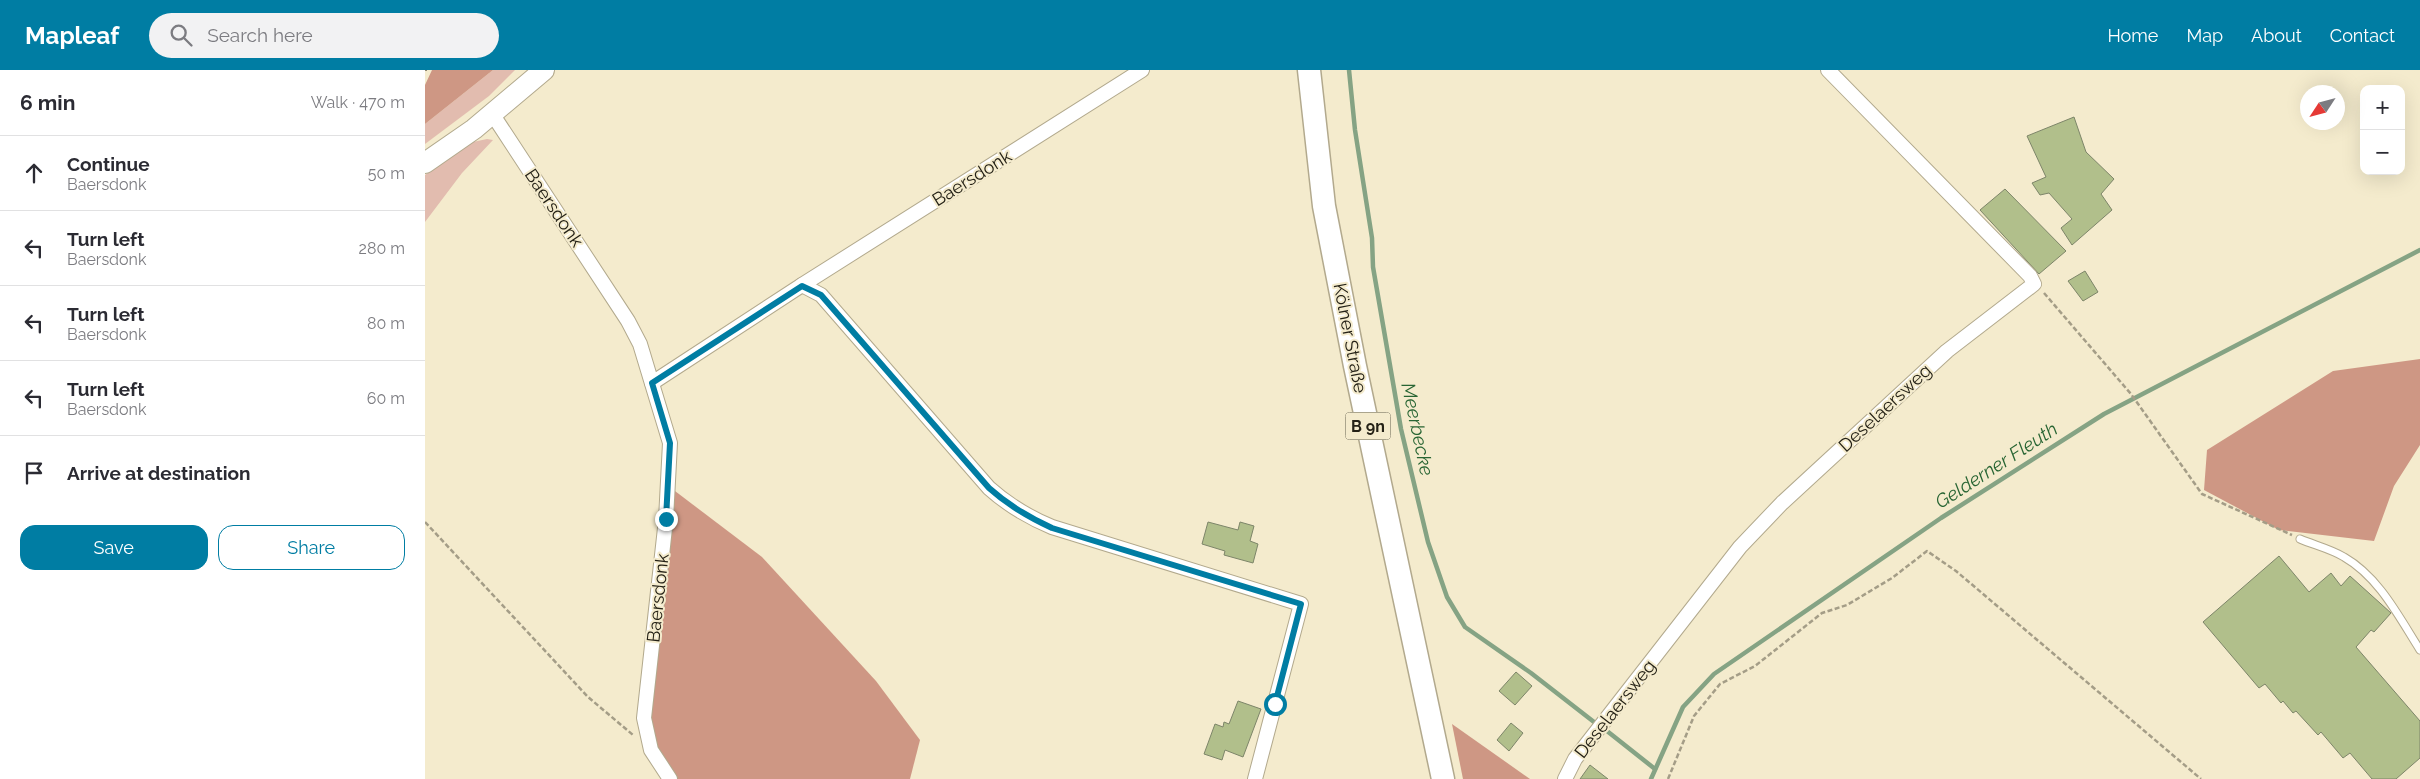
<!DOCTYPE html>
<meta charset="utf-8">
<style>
:root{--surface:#fff;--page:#f2f2f3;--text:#2b2b33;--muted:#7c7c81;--line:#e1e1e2;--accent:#007da3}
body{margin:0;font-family:Raleway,sans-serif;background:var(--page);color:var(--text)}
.controls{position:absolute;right:15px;top:15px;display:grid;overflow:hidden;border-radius:10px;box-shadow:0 5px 20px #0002}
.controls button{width:45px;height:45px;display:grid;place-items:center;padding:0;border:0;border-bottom:1px solid var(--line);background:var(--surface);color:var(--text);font:25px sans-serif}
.compass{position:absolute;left:1875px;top:15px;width:45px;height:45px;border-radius:50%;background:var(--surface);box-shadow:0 5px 20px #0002;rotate:234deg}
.stop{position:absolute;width:15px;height:15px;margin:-11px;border:4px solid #007da3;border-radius:50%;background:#fff}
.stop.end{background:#007da3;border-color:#fff;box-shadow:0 1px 5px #0008}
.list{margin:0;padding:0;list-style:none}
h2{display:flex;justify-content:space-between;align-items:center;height:65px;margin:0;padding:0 20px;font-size:21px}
h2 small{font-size:16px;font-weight:400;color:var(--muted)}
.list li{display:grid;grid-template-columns:32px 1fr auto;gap:15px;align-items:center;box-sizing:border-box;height:75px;padding:0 20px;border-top:1px solid var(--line)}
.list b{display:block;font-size:19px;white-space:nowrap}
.list p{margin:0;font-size:16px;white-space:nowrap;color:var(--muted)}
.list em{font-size:16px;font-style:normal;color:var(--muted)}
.actions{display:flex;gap:10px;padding:15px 20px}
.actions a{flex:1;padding:11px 0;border:1px solid var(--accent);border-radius:15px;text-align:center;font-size:18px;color:var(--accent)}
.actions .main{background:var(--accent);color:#fff}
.icon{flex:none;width:28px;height:28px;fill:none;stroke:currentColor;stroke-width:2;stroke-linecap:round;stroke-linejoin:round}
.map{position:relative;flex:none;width:1995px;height:709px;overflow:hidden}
header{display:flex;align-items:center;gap:30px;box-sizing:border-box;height:70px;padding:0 25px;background:var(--accent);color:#fff}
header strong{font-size:24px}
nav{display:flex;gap:28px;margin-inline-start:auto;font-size:18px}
.search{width:350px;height:45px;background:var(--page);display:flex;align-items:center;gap:12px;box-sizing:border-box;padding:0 18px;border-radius:28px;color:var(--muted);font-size:19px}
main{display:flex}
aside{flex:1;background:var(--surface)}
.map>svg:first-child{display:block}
</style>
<header>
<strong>Mapleaf</strong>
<div class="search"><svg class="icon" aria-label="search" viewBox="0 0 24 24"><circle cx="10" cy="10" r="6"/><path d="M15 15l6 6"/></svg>Search here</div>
<nav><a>Home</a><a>Map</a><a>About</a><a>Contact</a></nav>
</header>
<main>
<aside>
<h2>6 min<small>Walk · 470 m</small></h2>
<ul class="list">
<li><svg class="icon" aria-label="ahead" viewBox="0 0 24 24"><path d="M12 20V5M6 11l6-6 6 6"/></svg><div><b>Continue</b><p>Baersdonk</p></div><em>50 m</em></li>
<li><svg class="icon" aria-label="left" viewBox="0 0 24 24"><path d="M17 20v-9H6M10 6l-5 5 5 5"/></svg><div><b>Turn left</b><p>Baersdonk</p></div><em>280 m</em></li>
<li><svg class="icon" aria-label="left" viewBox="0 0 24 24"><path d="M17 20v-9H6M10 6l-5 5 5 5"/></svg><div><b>Turn left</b><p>Baersdonk</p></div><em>80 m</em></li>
<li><svg class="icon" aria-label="left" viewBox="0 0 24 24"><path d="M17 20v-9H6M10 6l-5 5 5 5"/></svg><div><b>Turn left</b><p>Baersdonk</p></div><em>60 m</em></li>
<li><svg class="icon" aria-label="arrive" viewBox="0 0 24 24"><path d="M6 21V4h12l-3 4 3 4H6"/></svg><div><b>Arrive at destination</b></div></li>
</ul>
<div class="actions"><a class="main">Save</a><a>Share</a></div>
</aside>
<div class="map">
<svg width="1995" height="709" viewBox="0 0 1995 709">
<rect width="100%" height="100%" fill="#f4ebcd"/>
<g fill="#e2bcaf">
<path d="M68 0H90L64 26 0 74V54Z"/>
<path d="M62 69 68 70 37 103 0 152V105L48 72Z"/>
</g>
<g fill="#ce9784">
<path d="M7 0H68L0 54V15Z"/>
<path d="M1995 289V375L1969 416 1949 471 1854 460 1779 420 1782 380 1908 301Z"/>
<path d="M246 418 337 487 451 611 495 670 485 709H246L228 678 220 648Z"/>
<path d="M1027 654 1105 709H1038Z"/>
</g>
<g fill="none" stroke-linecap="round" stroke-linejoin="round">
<g stroke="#85a384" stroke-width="4.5">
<path d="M924 0 930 60 947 168 948 197 976 359 1003 472 1022 527 1040 557 1106 603 1169 652"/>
<path d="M1182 661 1230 699"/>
<path d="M1226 709 1258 637 1289 604 1516 448 1679 344 1995 180"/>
</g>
</g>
<g fill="#b1bf8b" stroke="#7d8569">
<path d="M1649 47 1661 82 1689 109 1676 124 1687 140 1647 175 1636 158 1647 149 1624 123 1615 125 1607 113 1621 107 1602 66Z"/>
<path d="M1580 119 1641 181 1614 204 1555 140Z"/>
<path d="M1660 201 1673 222 1658 231 1643 211Z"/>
<path d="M783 452 813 460 815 452 829 456 825 471 833 474 828 493 799 485 800 481 777 474Z"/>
<path d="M1854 486 1884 522 1906 503 1916 516 1925 506 1966 543 1949 562 1946 560 1931 577 1995 651V688L1971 709H1947L1925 683 1918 688 1896 662 1893 665 1871 641 1868 643 1858 631 1856 633 1840 614 1834 618 1778 552Z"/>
<path d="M1091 602 1107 616 1090 635 1074 621Z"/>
<path d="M813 631 836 639 818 687 800 680 797 690 779 684 790 654 798 657 799 652 804 654Z"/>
<path d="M1086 653 1098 663 1084 681 1072 670Z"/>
<path d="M1165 695 1183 709H1155Z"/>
</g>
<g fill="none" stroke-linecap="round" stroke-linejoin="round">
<g stroke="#b2a98d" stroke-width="9">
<path id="lane" d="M1875 469C1889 475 1906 479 1919 487 1954 507 1974 547 1995 580"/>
</g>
<g stroke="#b2a98d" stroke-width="16">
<g id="street">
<path d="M68 45 203 251 215 274 245 373 241 449 219 648 226 680 245 709"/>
<path d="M377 215 717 0"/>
<path d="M227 313 377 215 396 225 564 418C584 436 603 447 627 457L876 534 830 709"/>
<path d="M1140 709 1150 689 1315 477 1357 433 1522 281 1609 214 1605 206 1403 0"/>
</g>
</g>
<g stroke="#b2a98d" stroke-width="22">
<path id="secondary" d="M0 93 49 59 119 0"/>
</g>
<g stroke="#b2a98d" stroke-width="25">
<path id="primary" d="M884 0 899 136 930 296 1018 709"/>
</g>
<g stroke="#a49d87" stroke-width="2.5" stroke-dasharray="5 2.5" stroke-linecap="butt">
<path d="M1619 223 1706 324 1777 424 1867 465"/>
<path d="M0 452 163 627 208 665"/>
<path d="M1243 709 1269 646 1295 614 1330 596 1397 543 1422 535 1467 508 1502 481 1531 501 1776 709"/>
</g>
<use href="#lane" stroke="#fff" stroke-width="7"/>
<use href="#street" stroke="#fff" stroke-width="14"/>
<use href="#secondary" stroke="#fff" stroke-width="20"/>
<use href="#primary" stroke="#fff" stroke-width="22"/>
<path stroke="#8e8873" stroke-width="4" stroke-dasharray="10 5" stroke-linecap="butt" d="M0 1V0"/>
</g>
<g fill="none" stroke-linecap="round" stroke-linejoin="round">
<path stroke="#007da3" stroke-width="6" d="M241 449 245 373 227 313 377 216 396 225 564 418C584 436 603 447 627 458L876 534 850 634"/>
</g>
<g text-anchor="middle" stroke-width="4" stroke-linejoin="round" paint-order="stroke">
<rect fill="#f4ebcd" stroke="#625e4d" stroke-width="1" x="920.5" y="342.5" width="45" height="27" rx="4"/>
<g font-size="16" font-weight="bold" fill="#242116">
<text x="943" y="362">B 9n</text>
</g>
<g font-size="18" fill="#242116" stroke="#f4ebcd">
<text transform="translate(547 108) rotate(-32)" y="6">Baersdonk</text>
<text transform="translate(129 138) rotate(56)" y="6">Baersdonk</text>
<text transform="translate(925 268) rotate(79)" y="6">Kölner Straße</text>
<text transform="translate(1460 338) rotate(-43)" y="6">Deselaersweg</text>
<text transform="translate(233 528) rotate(-84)" y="6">Baersdonk</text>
<text transform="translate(1190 639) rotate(-52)" y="6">Deselaersweg</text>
</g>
<g font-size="19" font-style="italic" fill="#286533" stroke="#f4ebcd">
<text transform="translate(993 359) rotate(78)" y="7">Meerbecke</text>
<text transform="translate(1571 395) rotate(-33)" y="7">Gelderner Fleuth</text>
</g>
</g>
</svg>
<div class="controls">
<button>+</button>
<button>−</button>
</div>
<svg class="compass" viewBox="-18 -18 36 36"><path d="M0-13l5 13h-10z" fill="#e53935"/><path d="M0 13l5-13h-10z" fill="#7c7c81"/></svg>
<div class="stop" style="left:850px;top:634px"></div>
<div class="stop end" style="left:241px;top:449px"></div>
</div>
</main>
